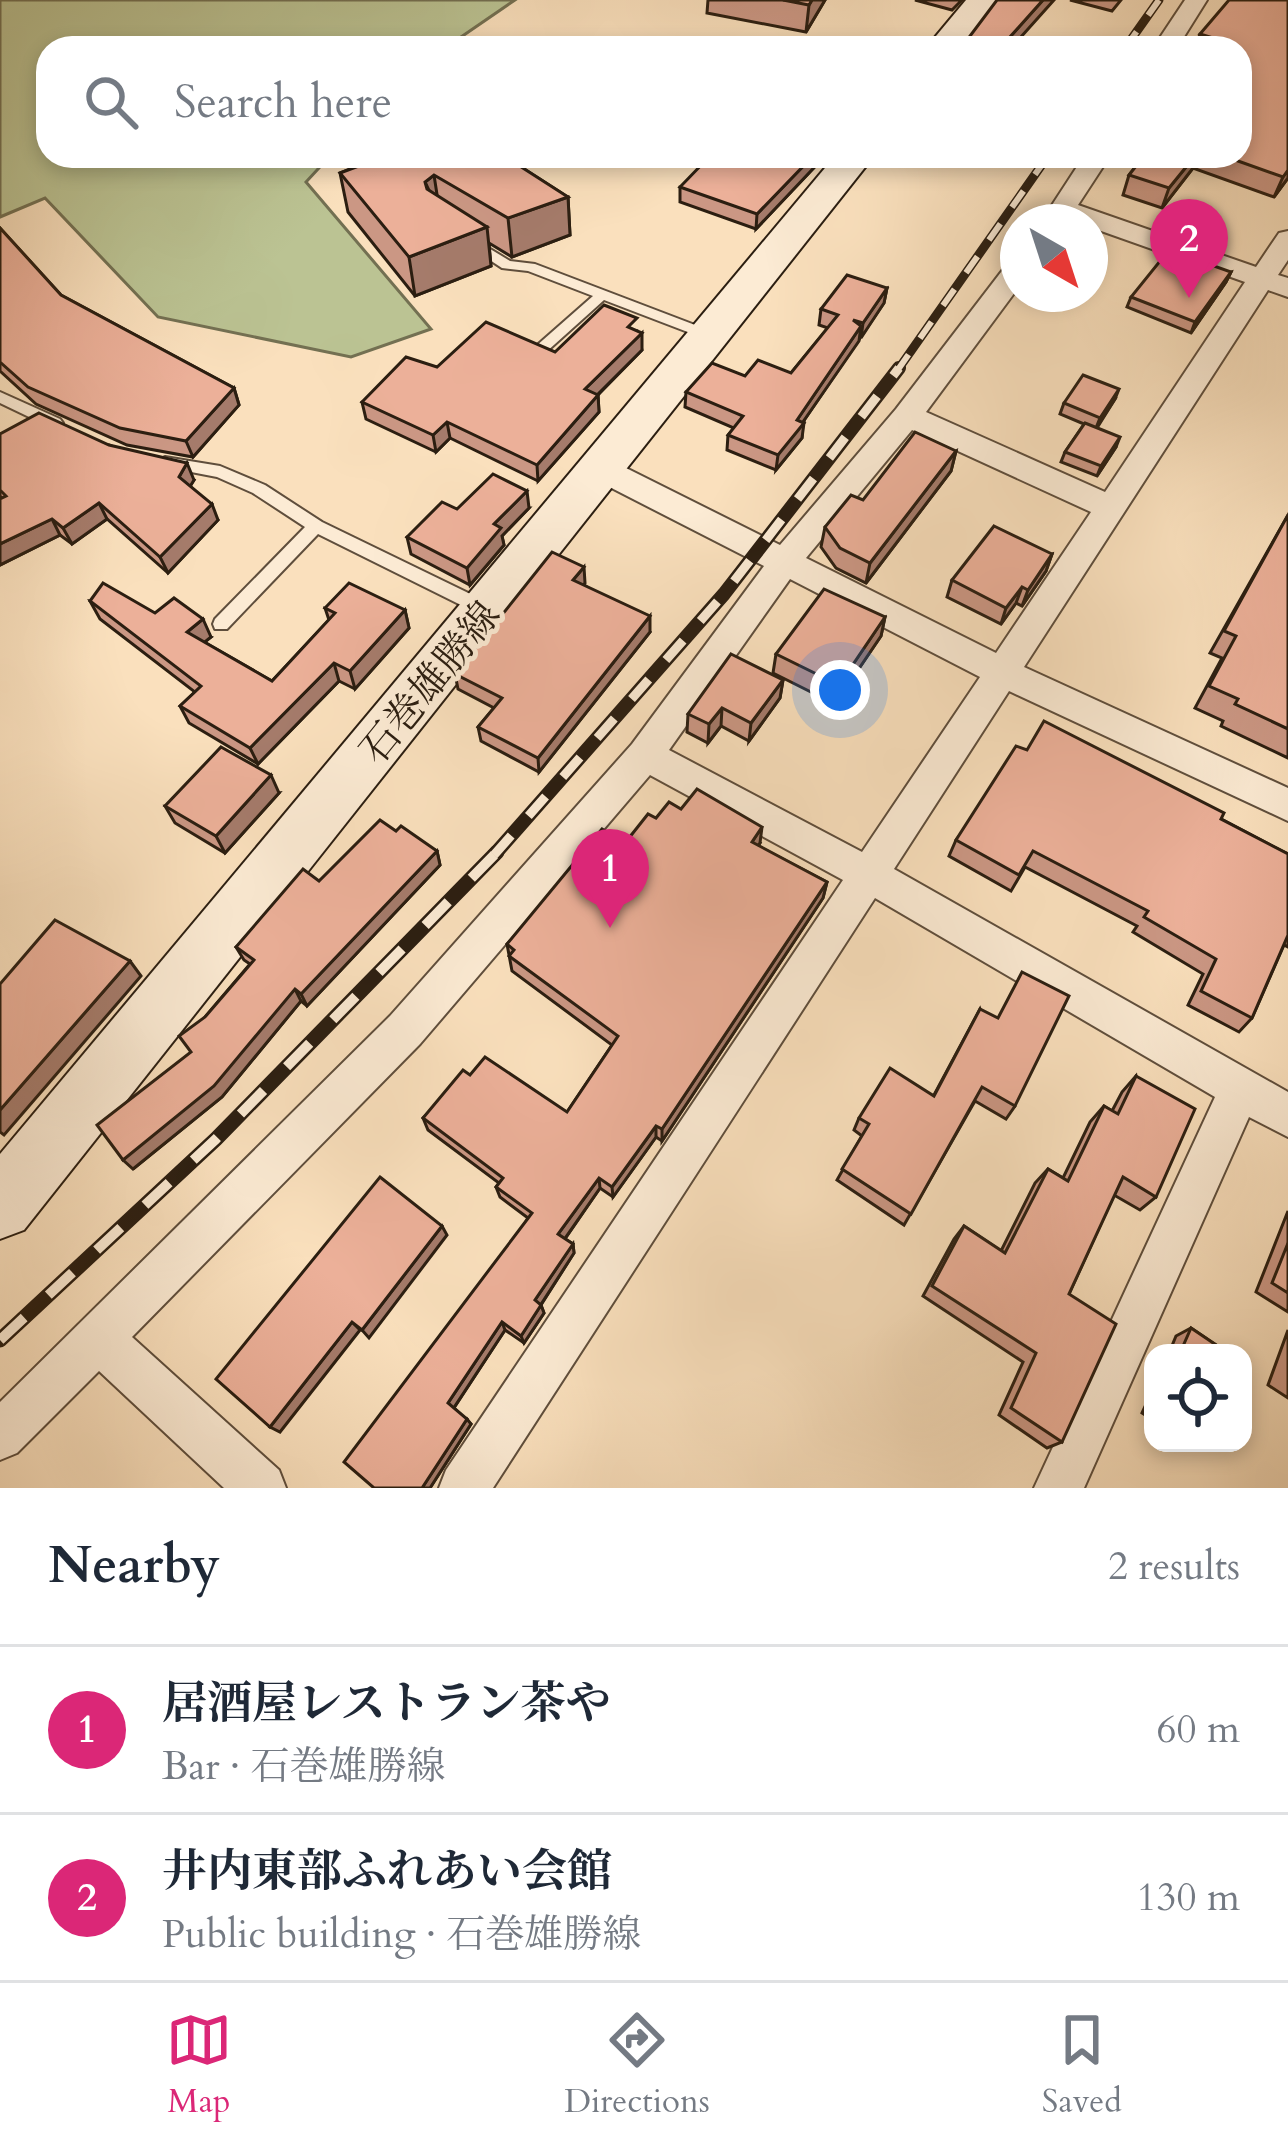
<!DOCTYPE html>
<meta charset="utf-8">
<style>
:root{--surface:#fff;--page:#f2f2f3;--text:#1f2937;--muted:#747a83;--line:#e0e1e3;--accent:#db2777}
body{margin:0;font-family:Cardo,"Noto Serif JP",serif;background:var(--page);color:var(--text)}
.controls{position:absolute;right:36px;bottom:36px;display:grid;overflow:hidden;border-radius:24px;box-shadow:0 6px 18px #0003}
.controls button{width:108px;height:108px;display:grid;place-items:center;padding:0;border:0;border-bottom:3px solid var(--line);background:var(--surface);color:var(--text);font:60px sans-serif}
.compass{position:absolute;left:1000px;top:204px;width:108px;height:108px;border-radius:50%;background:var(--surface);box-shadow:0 6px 18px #0003;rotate:141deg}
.you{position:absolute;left:840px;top:690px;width:42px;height:42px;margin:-30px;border:9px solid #fff;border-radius:50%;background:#1a73e8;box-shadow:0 0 0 18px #1a73e833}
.badge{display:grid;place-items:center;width:78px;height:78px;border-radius:50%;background:var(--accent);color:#fff;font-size:39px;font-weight:700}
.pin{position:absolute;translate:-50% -99px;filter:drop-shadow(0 3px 6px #0008)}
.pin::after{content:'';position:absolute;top:63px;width:42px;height:36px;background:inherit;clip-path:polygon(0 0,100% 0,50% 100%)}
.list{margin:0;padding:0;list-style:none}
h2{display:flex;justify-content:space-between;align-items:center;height:156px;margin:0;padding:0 48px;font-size:51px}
h2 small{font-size:39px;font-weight:400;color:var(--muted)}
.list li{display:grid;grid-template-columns:78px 1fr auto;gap:36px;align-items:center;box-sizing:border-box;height:168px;padding:0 48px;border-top:3px solid var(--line)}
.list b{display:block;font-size:45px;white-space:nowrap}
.list p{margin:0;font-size:39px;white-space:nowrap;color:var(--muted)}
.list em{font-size:39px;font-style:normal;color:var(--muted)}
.icon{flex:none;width:66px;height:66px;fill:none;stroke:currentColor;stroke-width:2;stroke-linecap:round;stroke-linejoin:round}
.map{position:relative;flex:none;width:1288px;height:1488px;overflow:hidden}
.search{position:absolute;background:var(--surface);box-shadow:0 6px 18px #0003;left:36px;right:36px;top:36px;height:132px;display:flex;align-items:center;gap:30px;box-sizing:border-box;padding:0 42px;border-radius:36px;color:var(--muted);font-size:45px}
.sheet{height:492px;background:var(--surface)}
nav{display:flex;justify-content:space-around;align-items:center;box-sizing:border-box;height:168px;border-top:3px solid var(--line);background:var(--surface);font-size:33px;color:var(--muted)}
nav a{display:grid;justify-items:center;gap:6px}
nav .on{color:var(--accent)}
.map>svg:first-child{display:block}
</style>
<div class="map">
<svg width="1288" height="1488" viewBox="0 0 1288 1488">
<rect width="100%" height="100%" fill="#fae0bd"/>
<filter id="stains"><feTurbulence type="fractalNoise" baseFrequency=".00167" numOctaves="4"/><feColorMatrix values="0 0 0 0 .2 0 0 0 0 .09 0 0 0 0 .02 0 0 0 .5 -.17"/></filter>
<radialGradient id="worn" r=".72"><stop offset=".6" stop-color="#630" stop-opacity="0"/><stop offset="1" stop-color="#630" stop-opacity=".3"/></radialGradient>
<path fill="#bbc393" stroke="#737052" stroke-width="3" d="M0 0H515L445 48H48V156H330L306 182 431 329 351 357 158 317 45 198 0 217Z"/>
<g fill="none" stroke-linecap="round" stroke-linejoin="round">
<g stroke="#5f4e3c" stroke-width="4">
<g id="lane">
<path d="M472 238 510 261 535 264 716 333 718 336 711 341 706 339 604 300 545 353H535V347L593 296 528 271 502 268 467 245V239Z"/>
<path d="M0 392 60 419 63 423 55 428 50 427 0 403Z"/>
<path d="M165 457 220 466 265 485 322 522 493 605 495 610 493 615H481L318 534 227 629H215L213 624 215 619 305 527 253 493 217 477 160 466 157 462Z"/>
</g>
</g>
<g stroke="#5f4e3c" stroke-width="4">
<g id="street">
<path d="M1185 0H1207L1177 48H1153Z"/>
<path d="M1084 156H1110L1078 205 1256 267 1279 233 1288 231V260L1278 275 1288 278V297L1268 290 1024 667 1288 788V821L1009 691 894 869 1288 1092V1137L1249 1117 1084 1488H1034L1215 1097 875 898 493 1488H439L446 1470 843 880 650 775 420 1044 132 1337 279 1470 286 1488H224L99 1371 17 1453 0 1460V1402L390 1016 632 744 764 566 592 478 588 470 592 462H614L780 545 896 409 1008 263 1018 261V288L926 412 1105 492 1245 282 1090 227V222H1041ZM912 430 1091 512 996 653 806 558ZM790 579 980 677 862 852 669 750Z"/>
</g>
</g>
<g stroke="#2b1e11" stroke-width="4">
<g id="secondary">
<path d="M966 0H1001L961 48H926Z"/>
<path d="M835 156H874L24 1230 0 1239V1154Z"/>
</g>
</g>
<use href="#lane" fill="#fcebd4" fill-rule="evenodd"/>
<use href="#street" fill="#fcebd4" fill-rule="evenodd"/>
<use href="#secondary" fill="#fcebd4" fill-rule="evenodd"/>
<g stroke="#2b1e11" stroke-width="9">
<g id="rail-far2">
<path d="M1125 48 1159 0"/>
<path d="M897 371 1048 156"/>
</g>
</g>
<g stroke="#2b1e11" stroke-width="14">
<path id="rail-far1" d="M494 855 724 594 899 368"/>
</g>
<g stroke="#2b1e11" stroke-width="15">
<path id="rail" d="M0 1340 216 1139 497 852"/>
</g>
<use href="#rail-far2" stroke="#fcebd4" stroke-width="6" stroke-dasharray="20" stroke-linecap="butt"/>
<use href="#rail-far1" stroke="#fcebd4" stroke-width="9" stroke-dasharray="26" stroke-linecap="butt"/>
<use href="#rail" stroke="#fcebd4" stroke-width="10" stroke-dasharray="33" stroke-linecap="butt"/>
</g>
<g fill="#cb9784" stroke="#2b1e11" stroke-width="3">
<path d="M708 0H825L806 32 707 13Z"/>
<path d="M915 0H962L952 10Z"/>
<path d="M1070 0H1121L1112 11Z"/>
<path d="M1288 0V178L1274 197 1193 168 1162 208 1123 195 1129 175 1144 156H1240V48H1195L1200 34Z"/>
<path d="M356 156H504L568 197 570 235 512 257 489 243 491 266 415 296 348 212 340 173 358 166Z"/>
<path d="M825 156 756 229 680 202V187Z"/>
<path d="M0 228 61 295 234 388 239 405 193 457 127 445 36 404 0 371Z"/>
<path d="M1231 272 1226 282 1191 333 1127 307 1131 297Z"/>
<path d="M887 288 884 303 803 422 802 438 776 470 727 450 728 435 734 428 685 407 686 392 745 376 791 373 828 328 819 325 821 309Z"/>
<path d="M637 331 642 350 598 395 599 412 538 481 450 438 436 452 366 419 362 402 437 367 555 352Z"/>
<path d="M1115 399 1097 428 1116 447 1097 476 1061 462 1065 452 1084 424 1060 414 1064 403Z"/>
<path d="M0 434 109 445 194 480 190 486 218 520 168 573 107 519 72 544 60 535 0 565V499L2 498 0 496Z"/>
<path d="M956 451 951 471 866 583 836 568 821 547 825 527Z"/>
<path d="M529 508 502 536 504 545 470 585 411 554 407 537 457 509Z"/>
<path d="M1288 515V758L1221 726 1223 721 1195 708 1222 658 1210 653Z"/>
<path d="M1052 554 1046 571 1022 606 1016 603 1001 624 947 597 952 580Z"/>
<path d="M585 583 584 585 650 632 539 772 481 741 478 727 494 708 458 689 455 674Z"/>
<path d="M90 601 155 613 211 637 204 642 272 681 329 620 325 608 405 610 409 628 355 689 339 681 258 764 189 723 180 706 195 692 100 619Z"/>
<path d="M885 617 881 636 835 704 773 673 776 654Z"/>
<path d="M783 680 780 698 749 741 721 726 708 743 687 732 688 714Z"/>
<path d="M1027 750 1221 819 1288 854V947L1284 945 1252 1018 1239 1032 1188 1005 1203 974 1133 932 1137 926 1025 867 1011 891 949 856 956 840Z"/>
<path d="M279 793 225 853 175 823 165 806Z"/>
<path d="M681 809 760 843 758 846 827 882 823 898 662 1141 656 1137 613 1197 600 1188 565 1239 573 1244 574 1253 541 1305 544 1313 524 1343 505 1330 454 1408 471 1424 430 1488H374L528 1218 500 1197 496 1187 499 1183 428 1130 423 1118 470 1075 567 1112 612 1045 512 971 507 944 656 818Z"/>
<path d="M396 831 437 851 440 865 307 1006 301 1001 222 1097 133 1169 191 1052 205 1017 250 964 244 960 236 947 319 881Z"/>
<path d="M980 1009 1015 1106 1006 1119 975 1101 904 1225 837 1180 862 1136 854 1130 859 1118 934 1095Z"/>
<path d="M1136 1076 1156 1197 1140 1210 1114 1195 1069 1294 1062 1442 1047 1448 999 1415 1023 1362 923 1296 954 1239 964 1226 1001 1251 1035 1183 1048 1169 1063 1178 1090 1122 1104 1106 1112 1111 1122 1092Z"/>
<path d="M1288 1211V1312L1256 1292Z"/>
<path d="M1191 1328 1228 1353H1169L1176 1336Z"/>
<path d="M1288 1330V1398L1268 1385Z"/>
<path d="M1153 1389V1420L1142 1413Z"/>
</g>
<g fill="#a57b6b" stroke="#2b1e11" stroke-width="3">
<path d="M812 0H825L806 32 809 5Z"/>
<path d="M1043 0H1054L1011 48 1009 38Z"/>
<path d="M813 156H825L756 229 757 214Z"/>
<path d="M1195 156H1198L1193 168 1162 208 1169 188Z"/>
<path d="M1288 170V178L1274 197 1283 177Z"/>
<path d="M434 175 440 214 425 182Z"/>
<path d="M568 197 570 235 512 257 508 218Z"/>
<path d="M487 227 491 266 415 296 409 257Z"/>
<path d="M1231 272 1226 282 1191 333 1195 322Z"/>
<path d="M887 288 884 303 861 338 863 323Z"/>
<path d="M861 326 859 341 798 429 804 423 802 438 776 470 778 455 797 420Z"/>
<path d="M642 333V350L586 406 585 389Z"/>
<path d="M234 388 239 405 193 457 186 441Z"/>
<path d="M1119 389 1115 399 1096 428 1100 418Z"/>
<path d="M598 395 599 412 538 481 537 465Z"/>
<path d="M447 422 450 438 436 452 433 435Z"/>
<path d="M1120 437 1116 447 1097 476 1101 466Z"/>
<path d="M956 451 951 471 866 583 870 563Z"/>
<path d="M187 463 194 480 186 493 179 477Z"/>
<path d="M527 491 529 508 502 536 504 545 470 585 467 568 494 524Z"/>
<path d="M99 503 107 519 72 544 63 528Z"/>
<path d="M212 504 218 520 168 573 160 557Z"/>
<path d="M52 519 60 535 0 565V544Z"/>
<path d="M1052 554 1046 571 1022 606 1028 590Z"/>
<path d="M584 567 585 583 574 596 573 580Z"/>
<path d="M1022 587 1016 603 1001 624 1006 608Z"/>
<path d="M405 610 409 628 355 689 350 671Z"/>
<path d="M650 616V632L539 772 538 758Z"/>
<path d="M885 617 881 636 835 704 839 685Z"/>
<path d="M203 619 211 637 195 650 187 632Z"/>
<path d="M334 663 339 681 258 764 250 748Z"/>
<path d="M783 680 780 698 749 741 751 723Z"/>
<path d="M722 708 721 726 708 743 709 724Z"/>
<path d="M271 775 279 793 225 853 216 836Z"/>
<path d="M762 827 760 843 749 858 752 842Z"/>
<path d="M437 851 440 865 307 1006 301 994Z"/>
<path d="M827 882 823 898 662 1141V1129Z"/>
<path d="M130 961 141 976 4 1135 0 1132V1110Z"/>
<path d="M295 989 301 1001 222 1097 133 1169 123 1160Z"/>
<path d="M656 1126V1137L613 1197 612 1187Z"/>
<path d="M599 1178 600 1188 561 1244 558 1234Z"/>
<path d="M442 1226 447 1235 369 1338 362 1330Z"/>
<path d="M573 1244 574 1253 538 1309 535 1300Z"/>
<path d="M541 1305 544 1313 524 1343 521 1336Z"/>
<path d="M352 1322 360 1330 280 1432 270 1427Z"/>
<path d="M502 1322 505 1330 453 1409 448 1403Z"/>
<path d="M467 1419 471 1424 430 1488H422Z"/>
</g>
<g fill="#ecb099" stroke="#2b1e11" stroke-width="3">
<path d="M783 0H812L809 5Z"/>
<path d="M997 0H1043L1009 38 1045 48H961Z"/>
<path d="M1229 0H1288V170L1283 177 1224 156H1240V48H1217L1223 41 1200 34Z"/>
<path d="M357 156H504L568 197 508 218 434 175 425 182 427 189 487 227 409 257 340 173 364 164Z"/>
<path d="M710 156H813L757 214 680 187Z"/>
<path d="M1144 156H1195L1169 188 1129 175Z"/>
<path d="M0 228 61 295 234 388 186 441 120 428 28 387 0 362Z"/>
<path d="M1169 250 1231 272 1195 322 1131 297Z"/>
<path d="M847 275 887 288 863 323 853 320 861 326 797 420 804 423 778 455 728 435 743 416 686 392 712 363 745 376 758 360 791 373 838 315 821 309Z"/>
<path d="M604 305 637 318 628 327 642 333 585 389 598 395 537 465 447 422 433 435 362 402 406 357 437 367 486 322 555 352Z"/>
<path d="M1083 375 1119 389 1100 418 1064 403Z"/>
<path d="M39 413 109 445 187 463 179 477 212 504 160 557 99 503 63 528 52 519 0 544V499L6 496 0 490V434Z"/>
<path d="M1085 423 1120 437 1101 466 1065 452Z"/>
<path d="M915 432 956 451 870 563 840 548 825 527 851 495 863 500Z"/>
<path d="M493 474 527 491 494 524 501 528 467 568 407 537 442 502 457 509Z"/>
<path d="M1288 515V729L1235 704 1238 699 1209 686 1236 636 1224 631Z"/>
<path d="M994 526 1052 554 1028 590 1022 587 1006 608 952 580Z"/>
<path d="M552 552 584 567 573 580 650 616 538 758 478 727 502 698 455 674Z"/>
<path d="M103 583 155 613 174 598 203 619 187 632 272 681 335 613 325 608 349 583 405 610 350 671 334 663 250 748 180 706 201 686 90 601Z"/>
<path d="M824 589 885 617 839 685 776 654Z"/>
<path d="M731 654 783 680 751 723 722 708 709 724 688 714Z"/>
<path d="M1044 721 1224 813 1221 819 1288 854V935L1252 1018 1201 991 1216 959 1144 917 1148 911 1033 851 1019 875 956 840 1016 746 1027 750Z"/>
<path d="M221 747 271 775 216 836 165 806Z"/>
<path d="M697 789 762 827 752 842 827 882 662 1129 656 1126 612 1187 599 1178 558 1234 573 1244 535 1300 541 1305 521 1336 502 1322 448 1403 467 1419 422 1488H374L344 1462 532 1213 496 1187 503 1178 423 1118 463 1070 470 1075 485 1057 567 1112 618 1036 509 956 514 950 507 944 602 829 625 843 648 814 656 818 669 802 681 809Z"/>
<path d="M380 820 396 831 401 826 437 851 301 994 295 989 214 1086 123 1160 97 1125 191 1052 179 1036 205 1017 254 960 236 947 303 869 319 881Z"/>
<path d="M55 920 130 961 0 1110V984Z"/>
<path d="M1022 972 1069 996 1015 1106 982 1087 911 1214 842 1169 869 1124 859 1118 890 1068 934 1096 980 1009 998 1018Z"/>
<path d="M1136 1076 1195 1109 1156 1197 1123 1177 1069 1294 1116 1324 1062 1442 1011 1408 1036 1353 932 1286 964 1226 1005 1253 1048 1169 1068 1181 1104 1106 1118 1114Z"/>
<path d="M380 1177 442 1226 362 1330 352 1322 270 1427 216 1379Z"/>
<path d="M1288 1243V1293L1272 1283Z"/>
<path d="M1191 1328 1228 1353H1180Z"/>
</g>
<g text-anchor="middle" stroke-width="10" stroke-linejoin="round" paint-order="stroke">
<g font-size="39" fill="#2b1e11" stroke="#fcebd4">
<text transform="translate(429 682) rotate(-51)" y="14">石巻雄勝線</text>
</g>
</g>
<rect width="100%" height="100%" filter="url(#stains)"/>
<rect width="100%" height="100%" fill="url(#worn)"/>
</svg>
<div class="controls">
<button><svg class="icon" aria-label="locate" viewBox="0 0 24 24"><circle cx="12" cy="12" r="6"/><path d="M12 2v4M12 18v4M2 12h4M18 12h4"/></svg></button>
</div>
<svg class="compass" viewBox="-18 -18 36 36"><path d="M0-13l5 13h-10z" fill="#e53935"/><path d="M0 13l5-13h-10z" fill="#747a83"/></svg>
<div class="you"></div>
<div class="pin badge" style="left:610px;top:928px">1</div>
<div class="pin badge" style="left:1189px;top:298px">2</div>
<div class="search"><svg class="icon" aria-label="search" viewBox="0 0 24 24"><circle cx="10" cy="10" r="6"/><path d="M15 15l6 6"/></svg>Search here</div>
</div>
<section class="sheet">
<h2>Nearby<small>2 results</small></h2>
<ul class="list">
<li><span class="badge">1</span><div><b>居酒屋レストラン茶や</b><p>Bar · 石巻雄勝線</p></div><em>60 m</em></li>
<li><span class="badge">2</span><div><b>井内東部ふれあい会館</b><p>Public building · 石巻雄勝線</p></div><em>130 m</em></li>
</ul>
</section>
<nav>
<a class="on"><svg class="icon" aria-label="map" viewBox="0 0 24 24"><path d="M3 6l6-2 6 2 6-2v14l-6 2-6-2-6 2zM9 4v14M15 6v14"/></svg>Map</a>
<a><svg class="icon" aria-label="directions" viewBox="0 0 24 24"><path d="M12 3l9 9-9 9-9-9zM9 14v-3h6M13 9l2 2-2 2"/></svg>Directions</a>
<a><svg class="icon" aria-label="saved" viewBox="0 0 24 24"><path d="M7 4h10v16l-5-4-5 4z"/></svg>Saved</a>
</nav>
